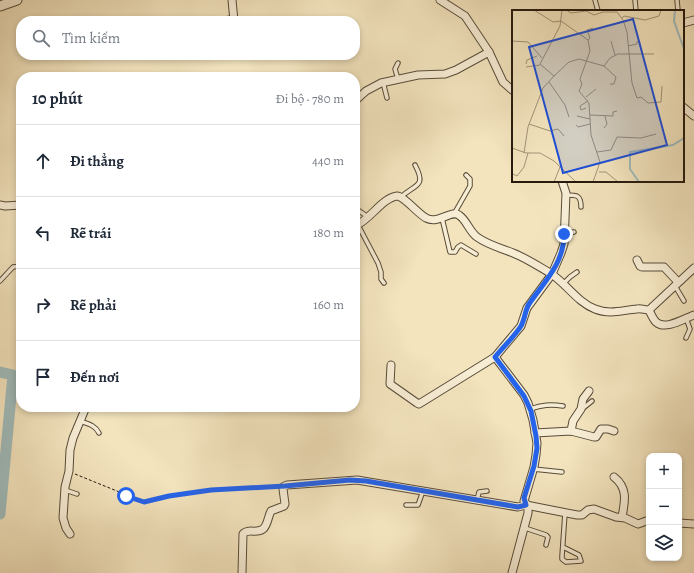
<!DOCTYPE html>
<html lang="vi">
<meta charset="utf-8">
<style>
:root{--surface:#fff;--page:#f6f6f7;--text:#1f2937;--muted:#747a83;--line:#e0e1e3}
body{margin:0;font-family:Alegreya,serif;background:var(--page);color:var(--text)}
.controls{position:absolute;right:12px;bottom:12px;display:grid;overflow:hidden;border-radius:8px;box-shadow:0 2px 6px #0003}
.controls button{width:36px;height:36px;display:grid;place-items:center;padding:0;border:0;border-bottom:1px solid var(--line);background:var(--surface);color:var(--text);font:20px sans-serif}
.stop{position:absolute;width:12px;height:12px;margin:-9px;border:3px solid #2563eb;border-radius:50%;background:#fff}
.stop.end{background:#2563eb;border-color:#fff;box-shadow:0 1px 4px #0008}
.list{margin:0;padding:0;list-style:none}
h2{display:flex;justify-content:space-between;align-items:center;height:52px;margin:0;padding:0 16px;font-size:17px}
h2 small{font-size:13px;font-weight:400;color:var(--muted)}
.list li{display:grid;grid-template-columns:26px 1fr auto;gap:12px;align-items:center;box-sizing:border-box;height:72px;padding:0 16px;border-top:1px solid var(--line)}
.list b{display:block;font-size:15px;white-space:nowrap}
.list em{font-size:13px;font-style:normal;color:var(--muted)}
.icon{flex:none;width:22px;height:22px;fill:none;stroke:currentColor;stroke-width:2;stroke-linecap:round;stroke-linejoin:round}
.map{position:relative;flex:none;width:694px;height:573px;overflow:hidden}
.search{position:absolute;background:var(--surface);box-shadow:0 2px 6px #0003;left:16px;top:16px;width:344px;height:44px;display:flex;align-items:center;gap:10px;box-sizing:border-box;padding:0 14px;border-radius:16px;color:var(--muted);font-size:15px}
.panel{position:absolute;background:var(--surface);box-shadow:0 2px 6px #0003;left:16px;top:72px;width:344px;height:340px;border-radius:16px}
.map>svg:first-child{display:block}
</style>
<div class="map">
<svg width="694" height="573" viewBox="0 0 694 573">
<rect width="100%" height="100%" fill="#f3e4be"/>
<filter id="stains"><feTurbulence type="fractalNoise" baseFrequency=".005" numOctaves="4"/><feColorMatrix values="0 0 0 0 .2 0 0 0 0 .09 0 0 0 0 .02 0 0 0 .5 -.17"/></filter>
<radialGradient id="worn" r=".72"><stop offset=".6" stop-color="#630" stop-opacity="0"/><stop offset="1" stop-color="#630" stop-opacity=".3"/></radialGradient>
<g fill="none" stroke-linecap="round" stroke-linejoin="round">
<path stroke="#a0bcbc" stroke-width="11" d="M0 372 13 375 0 514"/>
<g stroke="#584c39" stroke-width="5.5">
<g id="service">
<path d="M595 0 598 11"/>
<path d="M635 0 636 11"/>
<path d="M677 0 678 11"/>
<path d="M219 21 234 17"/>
<path d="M398 79 395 69 398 63"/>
<path d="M383 82 387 98"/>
<path d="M566 195C577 195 581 195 581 207"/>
<path d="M401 197C415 184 427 187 415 165"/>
<path d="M355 208 368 217"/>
<path d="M454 214 470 186V179L466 175"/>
<path d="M442 218 450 252H455L458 247 461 245 476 254"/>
<path d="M358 225 378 263 381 272V279L384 283"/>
<path d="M564 234 574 232"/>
<path d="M0 281 13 267 21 266"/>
<path d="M563 284 570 277 577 272"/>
<path d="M675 286 684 301"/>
<path d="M686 338 690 329 686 318"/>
<path d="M530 409C542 405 550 404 563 406"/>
<path d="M582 409 592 401"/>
<path d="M80 421C88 424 95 425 99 433"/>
<path d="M533 469 562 472"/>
<path d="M65 490 77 494"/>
<path d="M477 500 479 492 487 491"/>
<path d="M406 505H418L423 491"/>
<path d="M525 528 546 535 548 537 546 545"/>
<path d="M563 547 579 555 581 561 566 562 562 559V556L565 513"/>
</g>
</g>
<g stroke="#584c39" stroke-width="9">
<g id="minor">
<path d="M232 0 234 21"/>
<path d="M440 0 465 16 489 52 503 82 512 90 513 89"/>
<path d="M683 23 694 20"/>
<path d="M355 101 366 91 381 83 418 75 445 74 456 70 489 52"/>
<path d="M683 107 694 116"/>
<path d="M0 205 5 206 21 205"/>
<path d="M355 226C370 220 382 198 397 196 404 196 418 214 426 218 439 225 452 208 460 216 467 221 469 231 477 237 488 245 501 248 513 253 526 258 538 266 550 273 567 284 577 302 595 309 610 315 623 310 637 309 641 308 645 310 649 310L694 268"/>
<path d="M637 260 640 266 642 267H664L678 282"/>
<path d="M649 310C651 314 653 319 656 322 665 331 685 318 694 315"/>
<path d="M391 365 390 384 417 403 419 404 495 357"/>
<path d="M571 431 573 421 581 409 583 399 589 391"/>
<path d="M535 433 571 431 594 437H596L601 429H608L614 431"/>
<path d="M614 477C628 488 625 501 622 517"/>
<path d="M679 523 694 524"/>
<path d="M70 534 66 528 63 518 65 487 69 471 70 450 73 438 86 407"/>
<path d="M242 573 243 534C248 528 257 534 263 529 268 525 268 516 271 511L284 506 285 504 283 489V487L287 485 357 480 518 507 526 505 577 515H582L588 510 594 509 616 517 625 518 638 524 649 520"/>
<path d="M512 573 528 513V506L524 501 534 467 536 455 537 443 533 420 528 403 524 395 495 357 521 326 527 308 552 274 561 253 564 244 566 193 562 181"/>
</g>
</g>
<g stroke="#584c39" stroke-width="11">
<path id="tertiary" d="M0 6 17 0"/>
</g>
<path stroke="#25190d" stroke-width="1" stroke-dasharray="3 2" stroke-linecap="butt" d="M75 474 144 502 169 496 211 490 277 486"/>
<use href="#service" stroke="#f7edd5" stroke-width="3.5"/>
<use href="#minor" stroke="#f7edd5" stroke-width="7"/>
<use href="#tertiary" stroke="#f7edd5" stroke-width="9"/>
</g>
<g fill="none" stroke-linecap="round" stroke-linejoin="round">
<path stroke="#2563eb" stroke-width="5" d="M126 496 144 502 169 496 211 490 285 486 350 480 366 481 518 507 526 505 524 498 534 466 537 448 536 436 531 411 524 396 495 357C503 347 514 337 521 326 525 319 525 310 529 304 545 281 564 263 564 234"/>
</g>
<g transform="translate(512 10)">
<rect width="172" height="172" fill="#f3e4be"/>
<path fill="none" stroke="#a0bcbc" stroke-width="2" d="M163 0 162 11 172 39M127 172 118 159V142L161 135 172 128"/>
<path fill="none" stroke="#a19377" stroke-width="1" d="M22 0 41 12 49 11 76 30 78 41 68 69 70 74 67 81 77 93 79 125 88 152 81 172M54 0 59 3 74 1 82 5 91 2H105L111 10 115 22 120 73 125 88 129 87 136 93 149 92 150 76M110 8 112 6 133 10 147 6 149 0M76 30 78 28 75 20 81 18M0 31 16 32 30 48M99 31 103 45M116 36 125 34V31M14 54 15 50 25 46M92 56 104 67 102 74H98M14 57 28 55M42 66 57 52 67 49 92 56 98 48 106 44H142M37 72 53 95 57 107M74 87 84 79M74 98 69 100 68 96 76 91M78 105 101 106V102L105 101M65 106 78 109M17 114 38 121 46 119 52 126M64 115 66 117 78 114M92 118 95 114 93 106M0 138 14 143H28L42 151 64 172M85 142 99 140 105 127 129 128 144 124M12 143 16 117 31 78 42 66 28 54 48 16 50 0M87 162H94L106 172M1 164 5 166 12 157 16 143M42 172 48 157"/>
<path fill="#1d4ed8" fill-opacity="0.15" stroke="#1d4ed8" stroke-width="2" d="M121 9 155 135 51 163 17 37Z"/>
<rect width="172" height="172" fill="none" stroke="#25190d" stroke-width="2"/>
</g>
<rect width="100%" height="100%" filter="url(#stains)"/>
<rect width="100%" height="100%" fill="url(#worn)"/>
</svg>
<div class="controls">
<button>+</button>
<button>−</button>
<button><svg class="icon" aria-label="layers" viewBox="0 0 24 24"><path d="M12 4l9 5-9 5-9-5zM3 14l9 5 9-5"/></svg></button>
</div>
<div class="stop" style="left:126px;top:496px"></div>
<div class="stop end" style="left:564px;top:234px"></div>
<div class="search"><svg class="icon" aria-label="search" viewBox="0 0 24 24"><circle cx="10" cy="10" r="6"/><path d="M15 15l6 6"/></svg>Tìm kiếm</div>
<section class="panel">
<h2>10 phút<small>Đi bộ · 780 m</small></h2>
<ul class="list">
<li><svg class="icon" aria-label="ahead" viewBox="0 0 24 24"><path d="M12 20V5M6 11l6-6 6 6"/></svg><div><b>Đi thẳng</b></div><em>440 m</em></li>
<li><svg class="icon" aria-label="left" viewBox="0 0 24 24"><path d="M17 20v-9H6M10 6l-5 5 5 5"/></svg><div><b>Rẽ trái</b></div><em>180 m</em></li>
<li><svg class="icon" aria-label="right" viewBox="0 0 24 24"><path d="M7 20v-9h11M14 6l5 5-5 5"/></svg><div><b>Rẽ phải</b></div><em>160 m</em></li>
<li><svg class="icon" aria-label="arrive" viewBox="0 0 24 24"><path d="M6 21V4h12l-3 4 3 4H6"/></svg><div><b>Đến nơi</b></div></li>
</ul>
</section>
</div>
